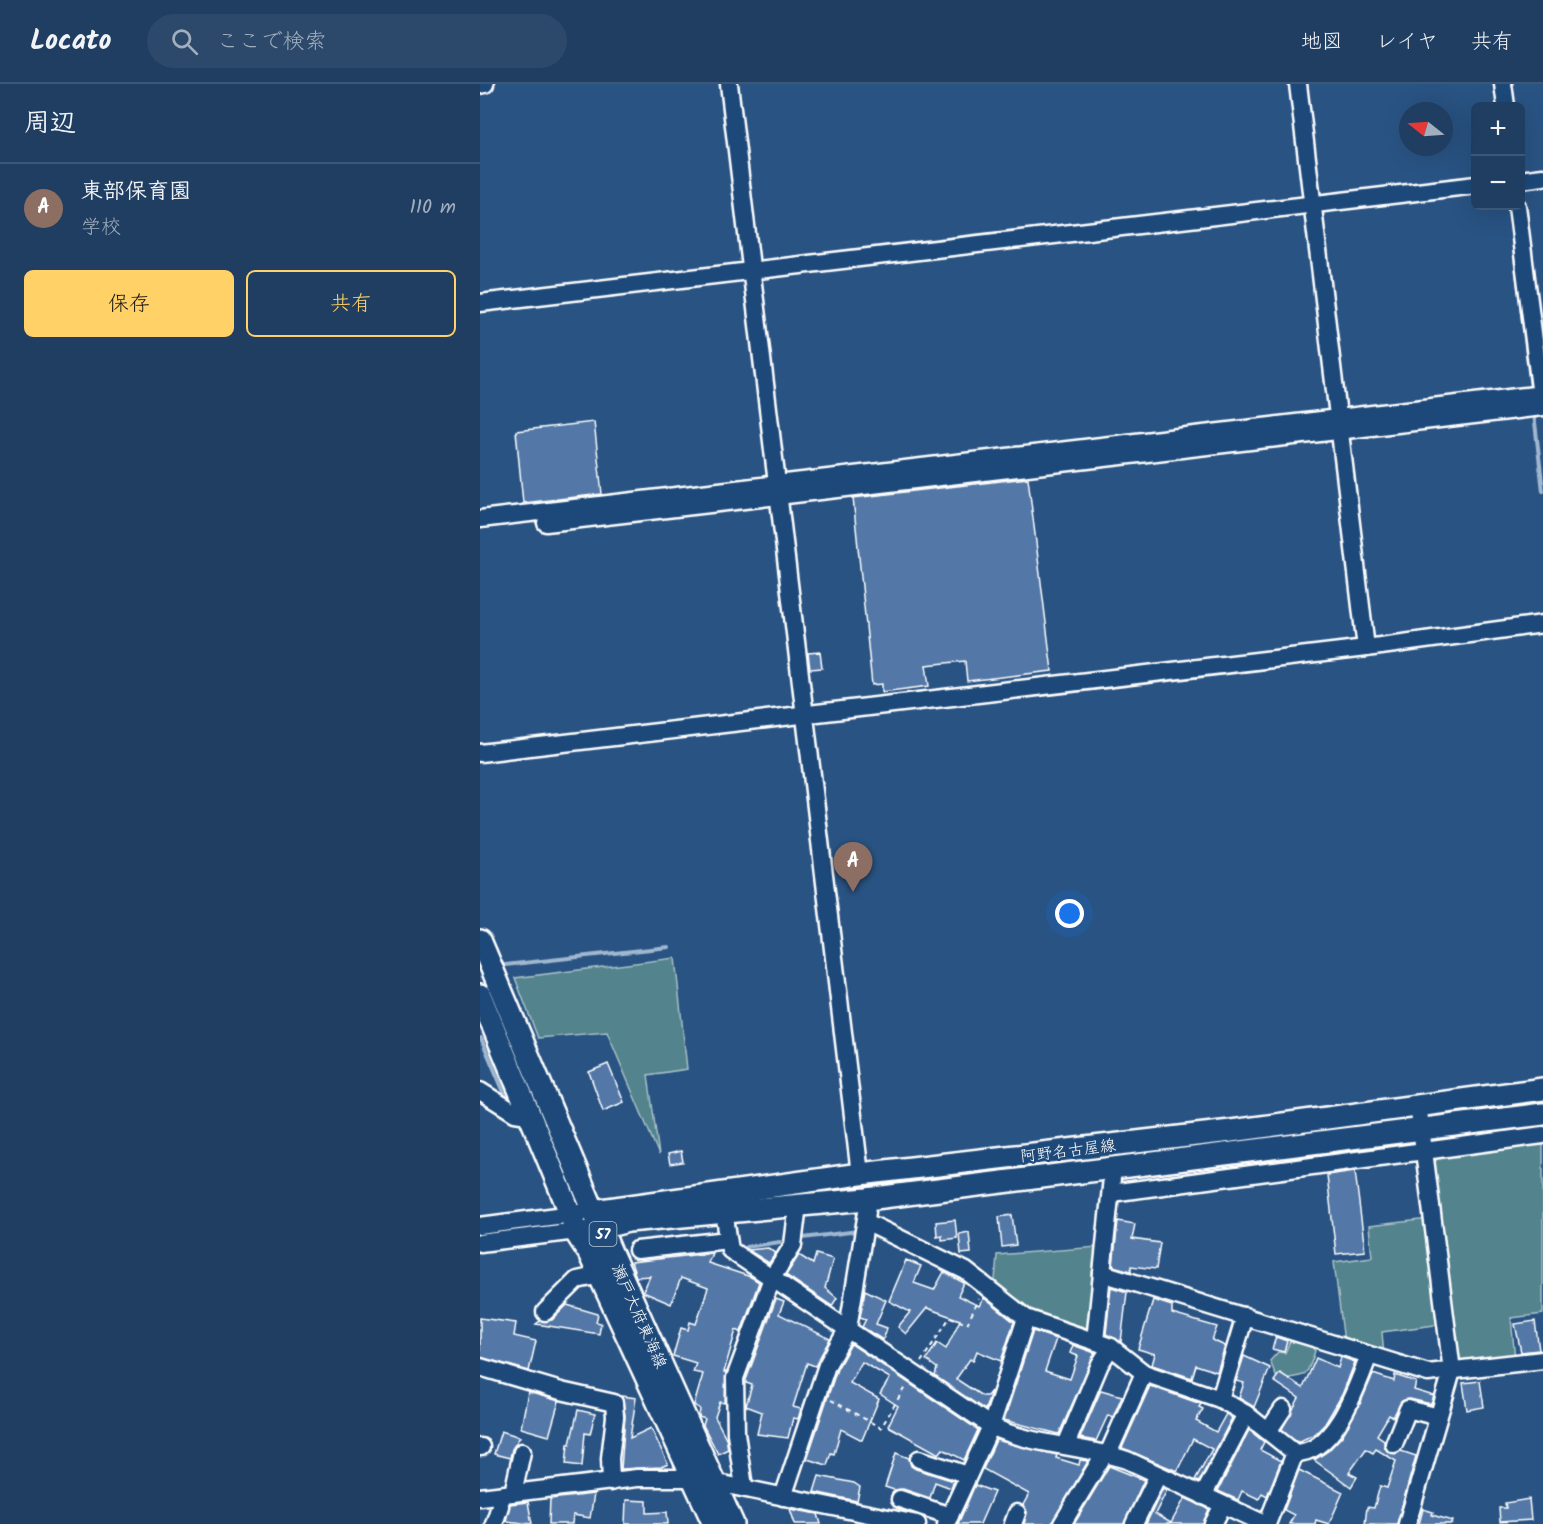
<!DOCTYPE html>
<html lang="ja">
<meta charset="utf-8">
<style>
:root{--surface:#1f3e62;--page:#2c496b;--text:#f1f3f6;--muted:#a1aebe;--line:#3c5777;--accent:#ffd166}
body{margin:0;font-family:Kalam,"Klee One",sans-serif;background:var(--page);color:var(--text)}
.controls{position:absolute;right:18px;top:18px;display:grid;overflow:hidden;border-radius:9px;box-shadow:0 6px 24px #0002}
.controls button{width:54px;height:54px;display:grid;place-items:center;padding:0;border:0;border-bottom:2px solid var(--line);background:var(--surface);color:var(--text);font:30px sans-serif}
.compass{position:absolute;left:919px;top:18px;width:54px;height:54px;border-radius:50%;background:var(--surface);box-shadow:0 6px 24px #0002;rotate:287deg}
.you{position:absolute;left:590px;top:830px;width:21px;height:21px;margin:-15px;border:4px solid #fff;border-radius:50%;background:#1a73e8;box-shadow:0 0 0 9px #1a73e833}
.badge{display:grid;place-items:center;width:39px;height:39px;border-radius:50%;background:var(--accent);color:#fff;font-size:20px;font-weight:700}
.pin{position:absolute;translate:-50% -50px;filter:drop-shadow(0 2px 3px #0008)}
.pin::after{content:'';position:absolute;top:32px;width:21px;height:18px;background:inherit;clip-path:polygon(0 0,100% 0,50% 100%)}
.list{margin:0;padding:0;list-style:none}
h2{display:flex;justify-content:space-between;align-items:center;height:78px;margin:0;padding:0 24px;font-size:26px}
h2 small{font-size:20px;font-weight:400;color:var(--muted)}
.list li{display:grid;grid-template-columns:39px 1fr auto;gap:18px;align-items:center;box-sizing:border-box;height:90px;padding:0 24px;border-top:2px solid var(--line)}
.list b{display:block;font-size:22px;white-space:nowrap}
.list p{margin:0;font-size:20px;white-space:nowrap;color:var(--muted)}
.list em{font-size:20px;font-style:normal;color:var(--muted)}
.actions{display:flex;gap:12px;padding:18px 24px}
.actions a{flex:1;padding:14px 0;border:2px solid var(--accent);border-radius:9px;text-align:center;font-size:21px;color:var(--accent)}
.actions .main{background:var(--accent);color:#111}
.icon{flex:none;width:33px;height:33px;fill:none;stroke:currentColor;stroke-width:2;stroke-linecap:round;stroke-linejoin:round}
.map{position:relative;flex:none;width:1063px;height:1440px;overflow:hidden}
header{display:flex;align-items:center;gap:36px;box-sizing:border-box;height:84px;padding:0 30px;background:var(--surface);border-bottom:2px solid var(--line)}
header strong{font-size:28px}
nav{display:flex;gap:33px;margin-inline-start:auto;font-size:21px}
.search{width:420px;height:54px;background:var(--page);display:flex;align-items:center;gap:15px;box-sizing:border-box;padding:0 21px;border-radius:33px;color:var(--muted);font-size:22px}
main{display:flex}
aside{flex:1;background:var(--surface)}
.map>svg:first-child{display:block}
</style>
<header>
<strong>Locato</strong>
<div class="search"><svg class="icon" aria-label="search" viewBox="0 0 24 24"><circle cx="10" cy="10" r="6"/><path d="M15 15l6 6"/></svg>ここで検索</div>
<nav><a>地図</a><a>レイヤ</a><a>共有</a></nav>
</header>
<main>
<aside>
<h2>周辺<small></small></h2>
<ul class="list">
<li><span class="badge" style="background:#8d6e63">A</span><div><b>東部保育園</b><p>学校</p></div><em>110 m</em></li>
</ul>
<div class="actions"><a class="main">保存</a><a>共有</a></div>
</aside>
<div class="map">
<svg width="1063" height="1440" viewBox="0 0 1063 1440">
<rect width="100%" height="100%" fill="#295383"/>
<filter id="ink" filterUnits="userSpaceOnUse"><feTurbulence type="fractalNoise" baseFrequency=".0167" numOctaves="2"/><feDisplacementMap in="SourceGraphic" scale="12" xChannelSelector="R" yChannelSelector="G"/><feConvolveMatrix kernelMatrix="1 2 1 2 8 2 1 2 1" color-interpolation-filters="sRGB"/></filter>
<g filter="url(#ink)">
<g fill="#53838d" stroke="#a9c1c6" stroke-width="1.5">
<path d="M195 874 207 985 168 991 179 1071 127 948 58 954 35 894Z"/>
<path d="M1063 1059V1230L1031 1234 1035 1275 977 1283 955 1079 958 1072Z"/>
<path d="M949 1135 962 1240 902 1248 904 1272 864 1258 854 1178 892 1173 889 1142Z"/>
<path d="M618 1163 607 1244 551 1227 515 1197 517 1171Z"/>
<path d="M810 1257 832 1263 835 1267C825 1300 824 1288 798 1297L790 1277 798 1268 805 1269Z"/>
</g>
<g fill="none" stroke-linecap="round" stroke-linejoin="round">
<g stroke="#a0b7cf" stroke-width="4">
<path d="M1033 155 1051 305"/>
<path d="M1054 330 1063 407"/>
<path d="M25 881 189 863"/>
<path d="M1 954 26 1013"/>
<path d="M323 1154 378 1147"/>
<path d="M266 1163 300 1158"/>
</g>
</g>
<g fill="#5278a7" stroke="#fff" stroke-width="1.5">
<path d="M114 338 122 410 43 419 36 347Z"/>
<path d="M548 394 572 587 487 597 485 577 446 581 449 602 402 608V600L392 601 373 414Z"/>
<path d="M340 568 342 584 330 585 328 569Z"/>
<path d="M128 980 144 1018 123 1027 109 988Z"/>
<path d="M201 1067 203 1078 190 1080 188 1070Z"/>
<path d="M875 1087 885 1167 856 1170 847 1091Z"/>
<path d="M532 1131 536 1161 522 1163 519 1133Z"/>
<path d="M475 1136 477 1154 462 1156V1151L457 1152 456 1138Z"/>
<path d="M638 1137 655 1140 652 1155 680 1159 676 1185 651 1182V1187L633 1182Z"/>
<path d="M489 1148 491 1169 481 1170 479 1150Z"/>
<path d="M288 1164 296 1169 289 1179 268 1166Z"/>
<path d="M232 1169 228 1179 271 1193 279 1198 261 1248 256 1246 244 1288H246L245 1319 240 1318 235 1333 246 1354 248 1365 238 1370 223 1341 225 1335 219 1333 220 1325 214 1321 223 1290 213 1288 216 1279 193 1272 201 1244 208 1246 210 1238 216 1240 228 1204 201 1194 191 1220 163 1208 170 1192 156 1193 151 1178Z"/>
<path d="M336 1170 353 1175 345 1204 357 1214 352 1222 306 1191 319 1171 333 1180Z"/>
<path d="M426 1176 441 1182 434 1199 454 1206 464 1188 484 1199 478 1212 499 1222 504 1214 534 1238 521 1277 497 1267 493 1277 490 1275 476 1295 502 1312H507L511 1307 505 1326 455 1292 457 1284 446 1276 457 1259 466 1265 480 1236 447 1224 426 1250 418 1243 430 1228 409 1217Z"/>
<path d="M631 1203 647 1208 641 1258 626 1250Z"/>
<path d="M385 1206 406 1216 396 1240 407 1244 403 1256 382 1243 386 1235 380 1233Z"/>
<path d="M296 1215 304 1218 299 1230 350 1255 335 1282 327 1279 313 1323 321 1325 318 1335 313 1334 308 1354 277 1350 282 1328 266 1322 272 1301 266 1299V1296Z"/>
<path d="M673 1216 692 1222V1230L737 1243 732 1256 745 1262 737 1288 716 1281 712 1294 672 1281 675 1270 658 1265Z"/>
<path d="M87 1221 118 1230 116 1238 121 1239 119 1250 56 1240 60 1237 72 1236Z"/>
<path d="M0 1234 36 1239 34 1252 56 1257 49 1287 0 1273Z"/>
<path d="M1055 1237 1059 1266 1041 1268 1035 1240Z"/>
<path d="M553 1247 576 1255 565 1287 590 1295 598 1272 590 1269 593 1261 615 1269 579 1350 524 1336Z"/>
<path d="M796 1253 807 1257 804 1268 792 1265Z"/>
<path d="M371 1260 498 1346 484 1376 463 1365 459 1370 408 1342 418 1322 400 1310 410 1294 382 1278 370 1299 399 1315 382 1356 361 1345 354 1370 351 1369 347 1381 327 1375 357 1285Z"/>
<path d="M764 1272 790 1284 774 1323 759 1314 764 1299 756 1297Z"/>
<path d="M861 1273 875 1278 862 1311 845 1340 835 1350 818 1358 802 1345 819 1314 794 1297 800 1289 823 1304 836 1274 858 1284Z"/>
<path d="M893 1290 914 1297 915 1291 936 1298 934 1306 954 1312 951 1320 930 1315 922 1317 913 1333 909 1331 897 1351 904 1356V1362L910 1369 921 1367 936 1372 917 1440H885L887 1423 894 1424 900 1402 907 1404 916 1377 896 1365 893 1369 886 1365 869 1389 877 1393 871 1403 834 1376 848 1367 862 1352 880 1320Z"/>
<path d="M1000 1297 1004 1323 987 1326 983 1299Z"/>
<path d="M670 1302 721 1320 719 1323 723 1325 716 1337 736 1348 746 1330 752 1334 719 1398 715 1396 732 1365 713 1355 697 1387 642 1364Z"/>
<path d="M621 1306 642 1312 633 1333 628 1331 616 1357 600 1354Z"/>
<path d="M48 1308 79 1317 69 1352 41 1344Z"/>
<path d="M142 1312 156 1314 150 1354 171 1344 188 1380 181 1383 141 1385 145 1332Z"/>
<path d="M98 1326 115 1330 110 1350 105 1349 102 1382 86 1380 88 1360H90Z"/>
<path d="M769 1346 784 1358 780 1366 801 1377 787 1412 782 1409 779 1415 762 1407 758 1416 738 1407Z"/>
<path d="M21 1347 40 1353 32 1365 30 1374 14 1370Z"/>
<path d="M516 1356 577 1371 576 1374 599 1381 600 1376 608 1377 572 1440H544L547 1428 543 1421 549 1410 503 1385Z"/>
<path d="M416 1369 429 1374 431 1382 436 1385 474 1397 471 1404 455 1398 450 1414 423 1405 414 1406 405 1403Z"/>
<path d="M629 1382 664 1396 644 1440H594Z"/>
<path d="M819 1386 863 1408 849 1440 836 1436 835 1440H809L814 1431 804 1426Z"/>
<path d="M339 1392 374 1399 380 1403 377 1417 334 1408Z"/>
<path d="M495 1401 514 1408 500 1440H478Z"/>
<path d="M683 1404 687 1406 675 1430 691 1439 705 1414 729 1425 723 1440H666Z"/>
<path d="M114 1410 110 1434 93 1431 92 1440H69L70 1415Z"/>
<path d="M1049 1415 1051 1436 1020 1438 1019 1424H1026L1025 1419Z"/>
<path d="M146 1416 167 1417V1429L187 1428 188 1440H145Z"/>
<path d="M48 1418 52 1440 26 1437 30 1420Z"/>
<path d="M310 1425 338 1430 341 1440H315Z"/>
<path d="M943 1425 953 1428 952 1431 973 1437 972 1440H939Z"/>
</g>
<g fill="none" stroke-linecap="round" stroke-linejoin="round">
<g stroke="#fff" stroke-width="21">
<g id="minor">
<path d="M249 0 380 1090"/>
<path d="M818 0 886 564"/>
<path d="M1023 0 1026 22"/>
<path d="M0 1 5 0"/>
<path d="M1040 96 1063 93"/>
<path d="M1037 122 1062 320"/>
<path d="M0 219 996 101"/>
<path d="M0 435 1063 310"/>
<path d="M66 439 1063 323"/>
<path d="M0 669 886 564 1063 540"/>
<path d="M0 1007 35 1029 48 1031"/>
<path d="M631 1109 1063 1051"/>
<path d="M244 1127 250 1166 511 1342C553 1362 602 1361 647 1376L785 1440"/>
<path d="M386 1138 486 1187 546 1234 631 1263 664 1289 740 1315 766 1330 815 1369 787 1440"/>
<path d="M0 1142 100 1129"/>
<path d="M0 1159 121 1144"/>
<path d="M157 1166 248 1156"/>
<path d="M622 1189 948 1289 1063 1276"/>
<path d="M65 1228 97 1196 120 1191"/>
<path d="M615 1257 633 1084"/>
<path d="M0 1283 81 1307 134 1319 135 1333 130 1374 131 1398"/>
<path d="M740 1315 765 1232"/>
<path d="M789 1346 803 1325"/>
<path d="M914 1360 928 1325 958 1333"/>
<path d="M586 1361 620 1280 631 1263"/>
<path d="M0 1363H1"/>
<path d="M815 1369C856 1369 877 1302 889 1271"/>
<path d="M628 1370 664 1289"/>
<path d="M439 1375 488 1391"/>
<path d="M264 1403 256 1349 255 1294 292 1194 313 1161 318 1121"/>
<path d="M33 1409 42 1368"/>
<path d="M723 1412 766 1330"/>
<path d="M0 1413 157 1394H213L437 1440"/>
<path d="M303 1413 347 1281 368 1244 387 1128"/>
<path d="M420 1415 470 1432"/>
<path d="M14 1440 20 1422 19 1411"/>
<path d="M466 1440 511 1342 546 1234"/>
<path d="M533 1440 537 1429"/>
<path d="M582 1440 625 1369"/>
<path d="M654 1440 678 1391"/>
<path d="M733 1440 743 1421"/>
<path d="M927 1440 972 1287 938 1020"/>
</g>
</g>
<g stroke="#fff" stroke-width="26">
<g id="major">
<path d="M0 856 130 1166 253 1440"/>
<path d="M0 911 91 1131 96 1149 109 1169 234 1440"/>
<path d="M114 1127 380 1090 751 1047 1063 1005"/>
<path d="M121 1144 148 1137 387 1115 1063 1030"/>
</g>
</g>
<g stroke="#fff" stroke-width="2" stroke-dasharray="4.5 4.5" stroke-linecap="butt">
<path d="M441 1278 470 1233 487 1240 499 1215"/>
<path d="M351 1316 401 1344 425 1303"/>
</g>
<use href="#minor" stroke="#1f4a7a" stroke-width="16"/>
<use href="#major" stroke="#1f4a7a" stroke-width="21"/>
</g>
</g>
<g text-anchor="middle" stroke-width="4.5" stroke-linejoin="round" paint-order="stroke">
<rect fill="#1f4a7a" stroke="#bcc9d7" stroke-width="1.5" x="109.5" y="1138" width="27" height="24" rx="4.5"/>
<g font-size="15" font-weight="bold" fill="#fff">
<text x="123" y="1155">57</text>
</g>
<g font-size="16" fill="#fff" stroke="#1f4a7a">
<text transform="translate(588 1066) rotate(-7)" y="6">阿野名古屋線</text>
<text transform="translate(160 1232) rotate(66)" y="6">瀬戸大府東海線</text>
</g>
</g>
</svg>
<div class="controls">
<button>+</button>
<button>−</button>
</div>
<svg class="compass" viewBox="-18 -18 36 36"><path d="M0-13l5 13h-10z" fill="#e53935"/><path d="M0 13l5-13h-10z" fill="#a1aebe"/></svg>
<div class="you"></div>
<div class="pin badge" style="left:373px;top:808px;background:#8d6e63">A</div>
</div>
</main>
